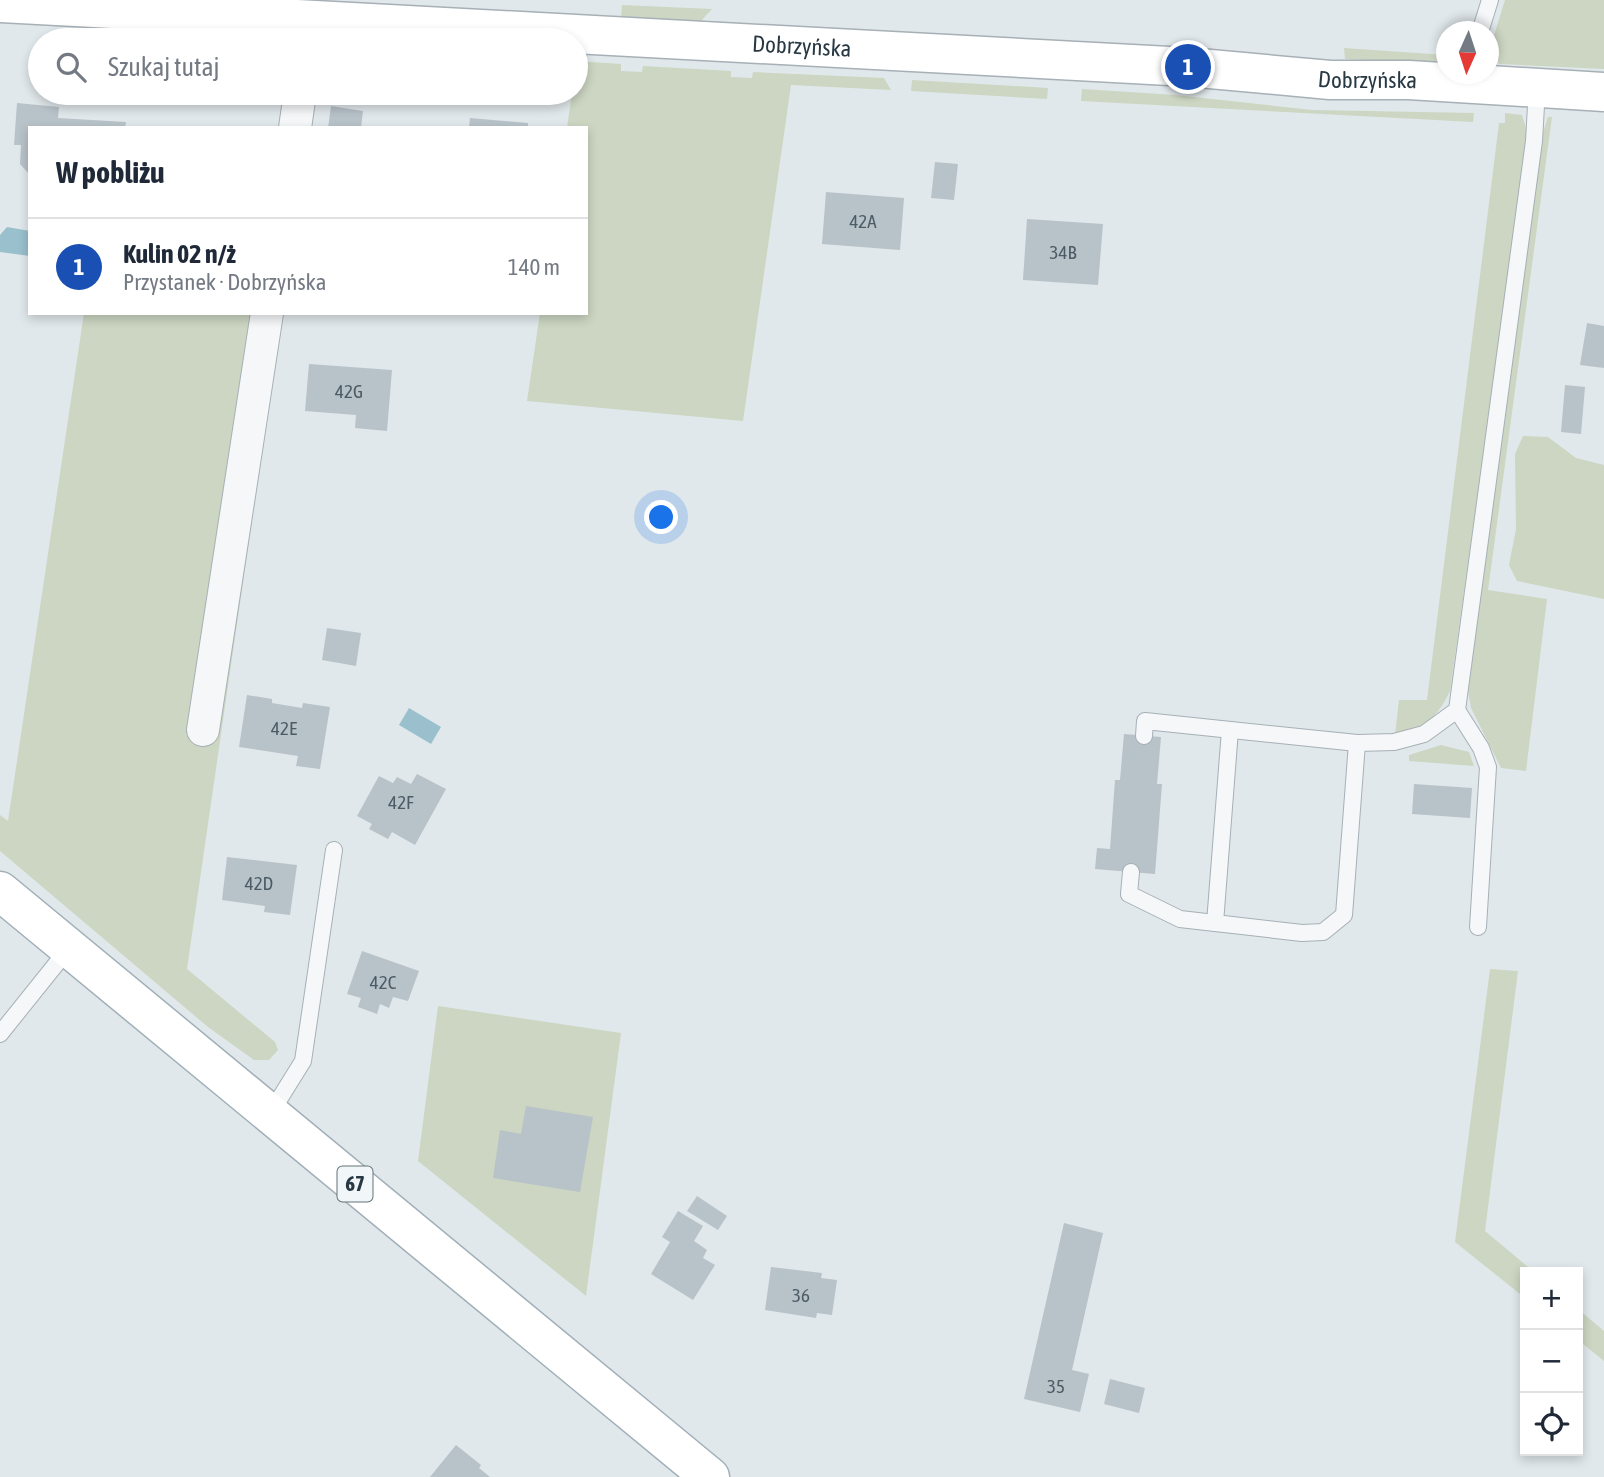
<!DOCTYPE html>
<html lang="pl">
<meta charset="utf-8">
<style>
:root{--surface:#fff;--page:#f2f2f3;--text:#1f2937;--muted:#747a83;--line:#e0e1e3;--accent:#d83e7b}
body{margin:0;font-family:"Asap Condensed",sans-serif;background:var(--page);color:var(--text)}
.controls{position:absolute;right:21px;bottom:21px;display:grid;overflow:hidden;border-radius:0px;box-shadow:0 4px 10px #0003}
.controls button{width:63px;height:63px;display:grid;place-items:center;padding:0;border:0;border-bottom:2px solid var(--line);background:var(--surface);color:var(--text);font:35px sans-serif}
.compass{position:absolute;left:1436px;top:21px;width:63px;height:63px;border-radius:50%;background:var(--surface);box-shadow:0 4px 10px #0003;rotate:183deg}
.you{position:absolute;left:662px;top:518px;width:24px;height:24px;margin:-18px;border:5px solid #fff;border-radius:50%;background:#1a73e8;box-shadow:0 0 0 10px #1a73e833}
.badge{display:grid;place-items:center;width:46px;height:46px;border-radius:50%;background:var(--accent);color:#fff;font-size:23px;font-weight:700}
.pin{position:absolute;translate:-50% -50%;border:4px solid #fff;box-shadow:0 2px 7px #0006}
.list{margin:0;padding:0;list-style:none}
h2{display:flex;justify-content:space-between;align-items:center;height:91px;margin:0;padding:0 28px;font-size:30px}
h2 small{font-size:23px;font-weight:400;color:var(--muted)}
.list li{display:grid;grid-template-columns:46px 1fr auto;gap:21px;align-items:center;box-sizing:border-box;height:98px;padding:0 28px;border-top:2px solid var(--line)}
.list b{display:block;font-size:26px;white-space:nowrap}
.list p{margin:0;font-size:23px;white-space:nowrap;color:var(--muted)}
.list em{font-size:23px;font-style:normal;color:var(--muted)}
.icon{flex:none;width:38px;height:38px;fill:none;stroke:currentColor;stroke-width:2;stroke-linecap:round;stroke-linejoin:round}
.map{position:relative;flex:none;width:1604px;height:1477px;overflow:hidden}
.search{position:absolute;background:var(--surface);box-shadow:0 4px 10px #0003;left:28px;top:28px;width:560px;height:77px;display:flex;align-items:center;gap:18px;box-sizing:border-box;padding:0 24px;border-radius:38px;color:var(--muted);font-size:26px}
.panel{position:absolute;background:var(--surface);box-shadow:0 4px 10px #0003;left:28px;top:126px;width:560px;height:189px;border-radius:0px}
.map>svg:first-child{display:block}
</style>
<div class="map">
<svg width="1604" height="1477" viewBox="0 0 1604 1477">
<rect width="100%" height="100%" fill="#e1e8eb"/>
<g fill="#ccd6c2">
<path d="M1505 0H1604V69L1499 64 1491 45Z"/>
<path d="M622 5 712 9 700 22 621 18Z"/>
<path d="M1344 48 1446 55V64L1345 59Z"/>
<path d="M576 61 621 64V71L642 72 643 66 731 71V77L752 78 753 72 884 78 891 90 791 85 743 421 527 401 540 313H586V128H567L572 93H576Z"/>
<path d="M912 80 1048 88 1047 99 911 91Z"/>
<path d="M1082 89 1175 95 1312 110 1474 113 1473 122 1081 101Z"/>
<path d="M1505 113 1522 115 1528 135 1450 691C1437 719 1424 727 1395 735L1399 700H1427L1499 123H1505Z"/>
<path d="M1548 117H1552L1488 590 1547 599 1526 771 1501 768 1471 708 1468 691 1542 136Z"/>
<path d="M84 313H282L187 969 275 1042 278 1050 269 1060H254L208 1027 0 851V815L8 821Z"/>
<path d="M1523 436 1548 437 1576 458 1604 465V599L1517 581 1509 565 1516 529 1515 454Z"/>
<path d="M1441 745 1469 752 1474 766 1409 761V755Z"/>
<path d="M1490 969 1518 971 1485 1231 1534 1272H1525V1298L1455 1242Z"/>
<path d="M438 1006 621 1033 586 1296 418 1161Z"/>
<path d="M1578 1309 1604 1331V1361L1578 1340Z"/>
</g>
<g fill="#9ac0cd">
<path d="M7 227 30 231V256L0 252V235Z"/>
<path d="M409 708 441 727 431 744 399 725Z"/>
</g>
<g fill="#b8c2c9">
<path d="M17 103 59 107 58 118 126 122 125 128H30V175L20 164 21 145H14Z"/>
<path d="M331 106 363 111 361 128H328Z"/>
<path d="M470 118 528 123V128H469Z"/>
<path d="M935 162 958 164 954 200 931 198Z"/>
<path d="M826 192 904 198 900 250 822 244Z"/>
<path d="M1027 219 1103 224 1098 285 1023 280Z"/>
<path d="M1587 323 1604 326V368L1580 365Z"/>
<path d="M309 364 392 370 387 431 355 428 356 415 305 411Z"/>
<path d="M1565 385 1585 387 1581 434 1561 432Z"/>
<path d="M327 628 361 633 356 666 322 660Z"/>
<path d="M247 695 272 699V703L302 708 303 703 330 707 320 769 296 766 298 756 239 747Z"/>
<path d="M1124 734 1161 737 1157 784H1162L1155 874 1095 869 1097 848 1110 849 1115 780H1120Z"/>
<path d="M417 774 446 789 415 845 392 832 388 839 369 829 372 824 357 816 379 776 393 783 397 777 411 784Z"/>
<path d="M1414 784 1472 788 1470 818 1412 814Z"/>
<path d="M227 857 297 865 290 915 264 912 265 906 222 900Z"/>
<path d="M362 951 419 971 408 1001 393 997 389 1008 380 1004 377 1014 358 1007 361 998 347 994Z"/>
<path d="M526 1106 593 1117 580 1192 493 1178 500 1130 521 1134Z"/>
<path d="M697 1196 727 1216 718 1230 687 1211Z"/>
<path d="M678 1211 703 1226 694 1241 707 1250 703 1258 715 1265 693 1300 651 1274 670 1242 662 1237Z"/>
<path d="M1064 1223 1103 1233 1072 1370 1089 1374 1080 1412 1024 1399Z"/>
<path d="M771 1267 822 1273 821 1278 837 1280 832 1315 817 1313 816 1318 765 1310Z"/>
<path d="M1110 1379 1145 1388 1139 1413 1104 1404Z"/>
<path d="M456 1445 481 1465 479 1468 490 1477H430Z"/>
</g>
<g fill="none" stroke-linecap="round" stroke-linejoin="round">
<g stroke="#a6b0b6" stroke-width="18">
<g id="lane">
<path d="M1480 32 1490 0"/>
<path d="M1457 710 1481 748 1488 767 1478 927"/>
<path d="M1144 736 1145 721 1357 743 1394 742 1424 734 1457 710 1534 141 1537 88"/>
<path d="M1131 872 1129 894 1180 919 1302 933 1323 932 1344 915 1357 743"/>
<path d="M1215 923 1230 730"/>
<path d="M0 1034 69 948"/>
<path d="M270 1114 303 1061 334 850"/>
</g>
</g>
<g stroke="#a6b0b6" stroke-width="34">
<g id="street">
<path d="M295 128 300 93"/>
<path d="M203 730 267 313"/>
</g>
</g>
<g stroke="#a6b0b6" stroke-width="41">
<g id="secondary">
<path id="s1" d="M0 3 1188 67 1330 80H1409L1604 92"/>
</g>
</g>
<g stroke="#a0afb8" stroke-width="41">
<path id="primary" d="M0 891 710 1477"/>
</g>
<use href="#lane" stroke="#f5f7f9" stroke-width="16"/>
<use href="#street" stroke="#f5f7f9" stroke-width="32"/>
<use href="#secondary" stroke="#fff" stroke-width="38"/>
<use href="#primary" stroke="#fff" stroke-width="38"/>
</g>
<g text-anchor="middle" stroke-width="5" stroke-linejoin="round" paint-order="stroke">
<g font-size="19" fill="#4c5b65">
<text x="863" y="228">42A</text>
<text x="1063" y="259">34B</text>
<text x="349" y="398">42G</text>
<text x="284" y="735">42E</text>
<text x="401" y="809">42F</text>
<text x="259" y="890">42D</text>
<text x="383" y="989">42C</text>
<text x="801" y="1302">36</text>
<text x="1056" y="1393">35</text>
</g>
<rect fill="#f1f6f8" stroke="#64727a" stroke-width="2" x="337.5" y="1166.5" width="35" height="35" rx="5"/>
<g font-size="21" font-weight="bold" fill="#283944">
<text x="355" y="1191">67</text>
</g>
<g font-size="23" fill="#283944" stroke="#f1f6f8">
<text dy="8" stroke="none"><textPath href="#s1" startOffset="803">Dobrzyńska</textPath></text>
<text dy="8" stroke="none"><textPath href="#s1" startOffset="1370">Dobrzyńska</textPath></text>
</g>
</g>
</svg>
<div class="controls">
<button>+</button>
<button>−</button>
<button><svg class="icon" aria-label="locate" viewBox="0 0 24 24"><circle cx="12" cy="12" r="6"/><path d="M12 2v4M12 18v4M2 12h4M18 12h4"/></svg></button>
</div>
<svg class="compass" viewBox="-18 -18 36 36"><path d="M0-13l5 13h-10z" fill="#e53935"/><path d="M0 13l5-13h-10z" fill="#747a83"/></svg>
<div class="you"></div>
<div class="pin badge" style="left:1188px;top:67px;background:#1a4fb4">1</div>
<div class="search"><svg class="icon" aria-label="search" viewBox="0 0 24 24"><circle cx="10" cy="10" r="6"/><path d="M15 15l6 6"/></svg>Szukaj tutaj</div>
<section class="panel">
<h2>W pobliżu<small></small></h2>
<ul class="list">
<li><span class="badge" style="background:#1a4fb4">1</span><div><b>Kulin 02 n/ż</b><p>Przystanek · Dobrzyńska</p></div><em>140 m</em></li>
</ul>
</section>
</div>
